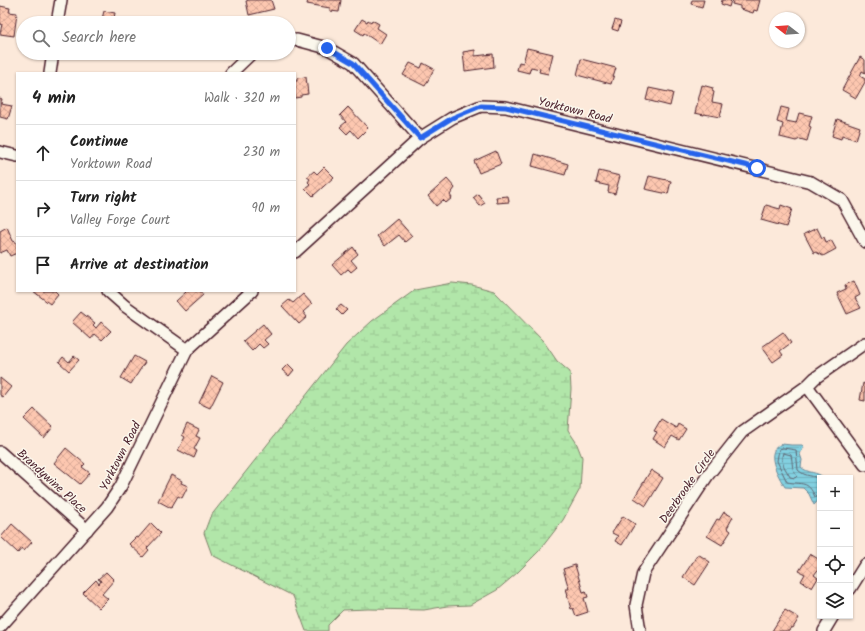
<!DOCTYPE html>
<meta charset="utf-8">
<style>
:root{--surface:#fff;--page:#f6f6f6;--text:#222;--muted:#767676;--line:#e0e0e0}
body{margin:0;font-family:Kalam,sans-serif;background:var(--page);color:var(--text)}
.controls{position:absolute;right:12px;bottom:12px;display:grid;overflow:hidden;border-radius:0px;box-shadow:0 1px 3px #0004}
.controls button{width:36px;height:36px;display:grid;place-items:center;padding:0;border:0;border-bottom:1px solid var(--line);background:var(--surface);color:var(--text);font:20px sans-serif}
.compass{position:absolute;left:769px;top:12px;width:36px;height:36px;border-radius:50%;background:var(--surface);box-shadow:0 1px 3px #0004;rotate:287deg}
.stop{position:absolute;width:12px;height:12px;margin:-9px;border:3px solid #2563eb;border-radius:50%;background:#fff}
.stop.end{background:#2563eb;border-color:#fff;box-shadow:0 1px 4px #0008}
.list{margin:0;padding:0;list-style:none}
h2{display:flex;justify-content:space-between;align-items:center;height:52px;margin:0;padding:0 16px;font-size:17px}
h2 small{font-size:13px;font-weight:400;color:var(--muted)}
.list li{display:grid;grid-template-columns:26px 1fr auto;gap:12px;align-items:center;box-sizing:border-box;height:56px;padding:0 16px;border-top:1px solid var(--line)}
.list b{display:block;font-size:15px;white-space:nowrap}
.list p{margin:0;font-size:13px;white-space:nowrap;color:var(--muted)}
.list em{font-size:13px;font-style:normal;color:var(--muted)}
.icon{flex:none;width:22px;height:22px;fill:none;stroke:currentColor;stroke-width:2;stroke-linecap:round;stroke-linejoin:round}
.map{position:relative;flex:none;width:865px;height:631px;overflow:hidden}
.search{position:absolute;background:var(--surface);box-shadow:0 1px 3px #0004;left:16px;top:16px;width:280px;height:44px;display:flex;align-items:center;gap:10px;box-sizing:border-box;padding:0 14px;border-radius:22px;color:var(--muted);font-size:15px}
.panel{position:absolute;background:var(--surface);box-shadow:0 1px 3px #0004;left:16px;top:72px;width:280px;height:220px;border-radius:0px}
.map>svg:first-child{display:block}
</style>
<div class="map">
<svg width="865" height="631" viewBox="0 0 865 631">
<defs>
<pattern id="wetland-marsh" width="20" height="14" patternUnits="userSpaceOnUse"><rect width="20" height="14" fill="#b1e6a9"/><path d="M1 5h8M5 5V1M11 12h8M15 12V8" fill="none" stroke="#9ac592"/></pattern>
<pattern id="water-rules" width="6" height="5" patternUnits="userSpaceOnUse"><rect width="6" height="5" fill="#82d0e0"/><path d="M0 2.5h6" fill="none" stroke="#72b2c0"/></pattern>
<pattern id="building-cross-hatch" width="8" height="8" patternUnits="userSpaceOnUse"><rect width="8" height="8" fill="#fdc7b0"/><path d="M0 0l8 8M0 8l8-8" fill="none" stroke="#daaa98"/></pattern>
</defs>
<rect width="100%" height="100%" fill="#fce9da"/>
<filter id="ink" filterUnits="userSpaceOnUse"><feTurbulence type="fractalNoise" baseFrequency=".025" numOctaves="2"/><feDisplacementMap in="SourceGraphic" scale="8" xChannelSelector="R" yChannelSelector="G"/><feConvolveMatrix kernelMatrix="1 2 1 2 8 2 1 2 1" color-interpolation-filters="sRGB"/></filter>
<g filter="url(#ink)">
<path fill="url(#wetland-marsh)" stroke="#7e826a" d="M452 283 472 285 494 291 544 342 557 361 570 372 571 389 568 430 576 442 582 457 580 489 563 520 539 551 517 573 497 590 470 605 447 606 424 610 368 609 343 610 328 625V631H306L293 596 212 555 204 533 210 517 346 345 372 321 415 290Z"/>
<path fill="url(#water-rules)" stroke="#6c8998" d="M782 444 791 445H802L804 447 800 454 802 460 801 467C808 474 817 471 824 478H820C820 487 822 499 814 505L809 494 803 488 785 487C778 476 763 450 782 444Z"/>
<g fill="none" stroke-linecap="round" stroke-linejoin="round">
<g stroke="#606673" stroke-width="1">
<path d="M783 453 791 455C793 463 791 469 797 476L795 478 790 477C786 469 779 462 783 453Z"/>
<path d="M820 480C814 474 806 478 798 470L796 450 783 448 779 449 777 461 787 482C802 485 808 480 815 497H820"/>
</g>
</g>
<g fill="url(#building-cross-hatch)" stroke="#4a1f2b">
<path d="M249 0H271L274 9 249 15 246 1Z"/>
<path d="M308 0H341L339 12 330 11V8L307 4Z"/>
<path d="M692 0H704L702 7 691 4Z"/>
<path d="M722 0H731L729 7 721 4Z"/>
<path d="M733 0H760L757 11 754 10 753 13 740 9V6L732 4Z"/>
<path d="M0 6 10 8 9 12 17 13 14 36 0 34 2 24H0Z"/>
<path d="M104 11 115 13 113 23H101Z"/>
<path d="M362 19 367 22 368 20 371 22 372 20 379 24 377 28 386 34 380 44 364 33 363 35 355 30Z"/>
<path d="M615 20 621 22 618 31 612 29Z"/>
<path d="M527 48 553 54 548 74 539 72 540 69 531 67 529 73 517 70 519 62 523 63Z"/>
<path d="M475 50V56L493 54 494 67 465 71 463 52Z"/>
<path d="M860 57 865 60V73L862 71 860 76 865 79V82L856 98 842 90Z"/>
<path d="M581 59 616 68 611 84 577 75Z"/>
<path d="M410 63 421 68 423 63 434 69 425 86 403 75Z"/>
<path d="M306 77 308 94 301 95V97L295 98V81H297V78Z"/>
<path d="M702 85 713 88 712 91 714 92 712 102 723 104 720 117 704 114V115L695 113Z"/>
<path d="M649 88 673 93 670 106 646 100Z"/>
<path d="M0 98 2 99 1 104 12 106 8 119 0 117Z"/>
<path d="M348 107 368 128 358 138 351 130 347 134 340 127 346 122 340 115Z"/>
<path d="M781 107 789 109 786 121 796 123 799 113 812 116 809 126 811 127 807 141 800 139 796 141 780 137 783 124 777 122Z"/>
<path d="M837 119 860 127 856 140 842 135 841 139 832 136Z"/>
<path d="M496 151 501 164 479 173 474 161Z"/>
<path d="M535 154 568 164 565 175 532 166Z"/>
<path d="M324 167 334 177 313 196 305 188 310 184 308 182 310 179 307 177 314 171 317 174Z"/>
<path d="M599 171 620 176 615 194 608 192 609 186 596 183Z"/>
<path d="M649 176 671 181 668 194 645 189Z"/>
<path d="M447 179 455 188 450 195 452 198 446 203 443 200 436 206 428 196Z"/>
<path d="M478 194 485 203 480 206 473 198Z"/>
<path d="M508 196 509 202 497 203 496 197Z"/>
<path d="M766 205 780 209 781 205 792 209 786 227 761 220Z"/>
<path d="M397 219 412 236 405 242 399 235 385 246 377 236Z"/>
<path d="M7 227 13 241 16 242 17 246V253L10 256 7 250 0 253V231Z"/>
<path d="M817 228 822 238 824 237 826 242 831 240 836 249 823 256 816 252 814 253 804 234Z"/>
<path d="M353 247 358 254 351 260 357 267 351 272 348 269 341 275 332 265Z"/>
<path d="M854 281 860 295 855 298 861 308 847 314 837 293 846 289 845 285Z"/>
<path d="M33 291H55L58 294 50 304Z"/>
<path d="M185 291H200L203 295 185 311 176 301 186 292Z"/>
<path d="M303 294 312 304 303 312 307 317 299 324 282 306 289 300 293 303Z"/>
<path d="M341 305 347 310 342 315 336 309Z"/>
<path d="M81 312 95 323 93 325 96 328 101 322 111 331 102 340 95 334 91 339 72 322Z"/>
<path d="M263 324 271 334 264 340 268 344 263 348 259 344 252 351 243 341Z"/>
<path d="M783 332 791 343 780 351 783 355 773 362 762 347Z"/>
<path d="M74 356 79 360 69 371 59 362 63 357 69 362Z"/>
<path d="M134 356 145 362 131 384 121 378Z"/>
<path d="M288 364 294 370 289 376 282 370Z"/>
<path d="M212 376 223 382 210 408 199 403Z"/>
<path d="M0 378 11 387 3 397 0 395Z"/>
<path d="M863 383 865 384V401L860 400Z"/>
<path d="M34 409 53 427 44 438 24 419Z"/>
<path d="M661 419 676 428 678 424 686 429 679 440 672 436 665 447 653 439 657 432 654 431Z"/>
<path d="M187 424 199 430 196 436 200 438 194 449 197 451 194 458 178 450 185 437 182 435Z"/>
<path d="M66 448 85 464 82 467 90 473 80 484 54 463Z"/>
<path d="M651 470 663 478 646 506 634 498Z"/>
<path d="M171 475 182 481 181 483 188 486 182 498 178 496 171 508 158 501Z"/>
<path d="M724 512 733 517 727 528 731 531 722 545 707 536 717 519 719 520Z"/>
<path d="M623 516 635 524 622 545 615 541 618 536 612 533Z"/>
<path d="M151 523 161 533 147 548 149 550 143 557 129 544 136 537 138 538Z"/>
<path d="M12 524 32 542 24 551 22 548 18 553 1 537Z"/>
<path d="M698 554 710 562 695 585 683 577Z"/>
<path d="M810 554 820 560V567L814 575 818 578 812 588 801 581 805 574 799 571Z"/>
<path d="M575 565 583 592 586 591 588 597 584 598 588 612 576 616 573 608 571 609 567 595H568L566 589H569L563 569Z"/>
<path d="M106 572 114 580 102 594 108 599 99 608 83 593 96 580 99 584 101 581 98 579Z"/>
<path d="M785 610 799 618 793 628 791 627 789 631H772Z"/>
</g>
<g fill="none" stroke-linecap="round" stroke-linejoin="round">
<g stroke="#4a1f2b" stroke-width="14">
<g id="minor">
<path d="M57 23 61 0"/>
<path d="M289 41 297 40 327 48 353 63 420 138"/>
<path d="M50 73 53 53"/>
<path d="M231 73 252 53"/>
<path d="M0 152 17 156"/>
<path d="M295 252 420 138 452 118 481 106 506 107 811 182 842 200 865 242"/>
<path d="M108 291 125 306 187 350"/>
<path d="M807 386 865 465"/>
<path d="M0 452 87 530"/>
<path d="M850 589 865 565"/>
<path d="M0 627 107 507 121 486 187 350 252 291"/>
<path d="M640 631 636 605 643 573 708 475 742 432 807 386 815 378 865 343"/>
<path d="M824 631 833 616"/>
</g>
</g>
<use href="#minor" stroke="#fbf7ec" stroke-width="11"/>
</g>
</g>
<g fill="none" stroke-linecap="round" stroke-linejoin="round" filter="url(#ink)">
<path stroke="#2563eb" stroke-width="5" d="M327 48 353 63 420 138 452 118 481 106 506 107 757 168"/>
</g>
<g text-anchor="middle" stroke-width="3" stroke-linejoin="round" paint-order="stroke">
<g font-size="12" fill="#4a1f2b" stroke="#fbf7ec">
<text transform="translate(575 110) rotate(14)" y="4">Yorktown Road</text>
<text transform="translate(120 456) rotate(-63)" y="4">Yorktown Road</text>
<text transform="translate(52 481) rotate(42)" y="4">Brandywine Place</text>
<text transform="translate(687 486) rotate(-55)" y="4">Deerbrooke Circle</text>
</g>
</g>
</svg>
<div class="controls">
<button>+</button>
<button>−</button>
<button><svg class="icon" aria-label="locate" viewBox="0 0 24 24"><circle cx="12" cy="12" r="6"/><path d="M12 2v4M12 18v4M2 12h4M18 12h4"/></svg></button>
<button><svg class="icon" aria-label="layers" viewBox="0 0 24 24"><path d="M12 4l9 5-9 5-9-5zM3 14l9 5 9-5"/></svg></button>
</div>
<svg class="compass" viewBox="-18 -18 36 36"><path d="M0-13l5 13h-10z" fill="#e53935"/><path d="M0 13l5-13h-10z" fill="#767676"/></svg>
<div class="stop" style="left:757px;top:168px"></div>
<div class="stop end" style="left:327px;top:48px"></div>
<div class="search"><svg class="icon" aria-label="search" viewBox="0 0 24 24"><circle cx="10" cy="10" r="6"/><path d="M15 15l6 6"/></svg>Search here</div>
<section class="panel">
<h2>4 min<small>Walk · 320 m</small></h2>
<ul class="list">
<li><svg class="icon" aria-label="ahead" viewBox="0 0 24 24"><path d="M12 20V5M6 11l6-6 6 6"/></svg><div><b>Continue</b><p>Yorktown Road</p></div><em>230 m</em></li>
<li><svg class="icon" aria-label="right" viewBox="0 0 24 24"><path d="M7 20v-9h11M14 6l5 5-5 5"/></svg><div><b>Turn right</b><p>Valley Forge Court</p></div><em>90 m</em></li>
<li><svg class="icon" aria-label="arrive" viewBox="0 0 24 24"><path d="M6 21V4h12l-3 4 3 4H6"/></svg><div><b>Arrive at destination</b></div></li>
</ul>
</section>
</div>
